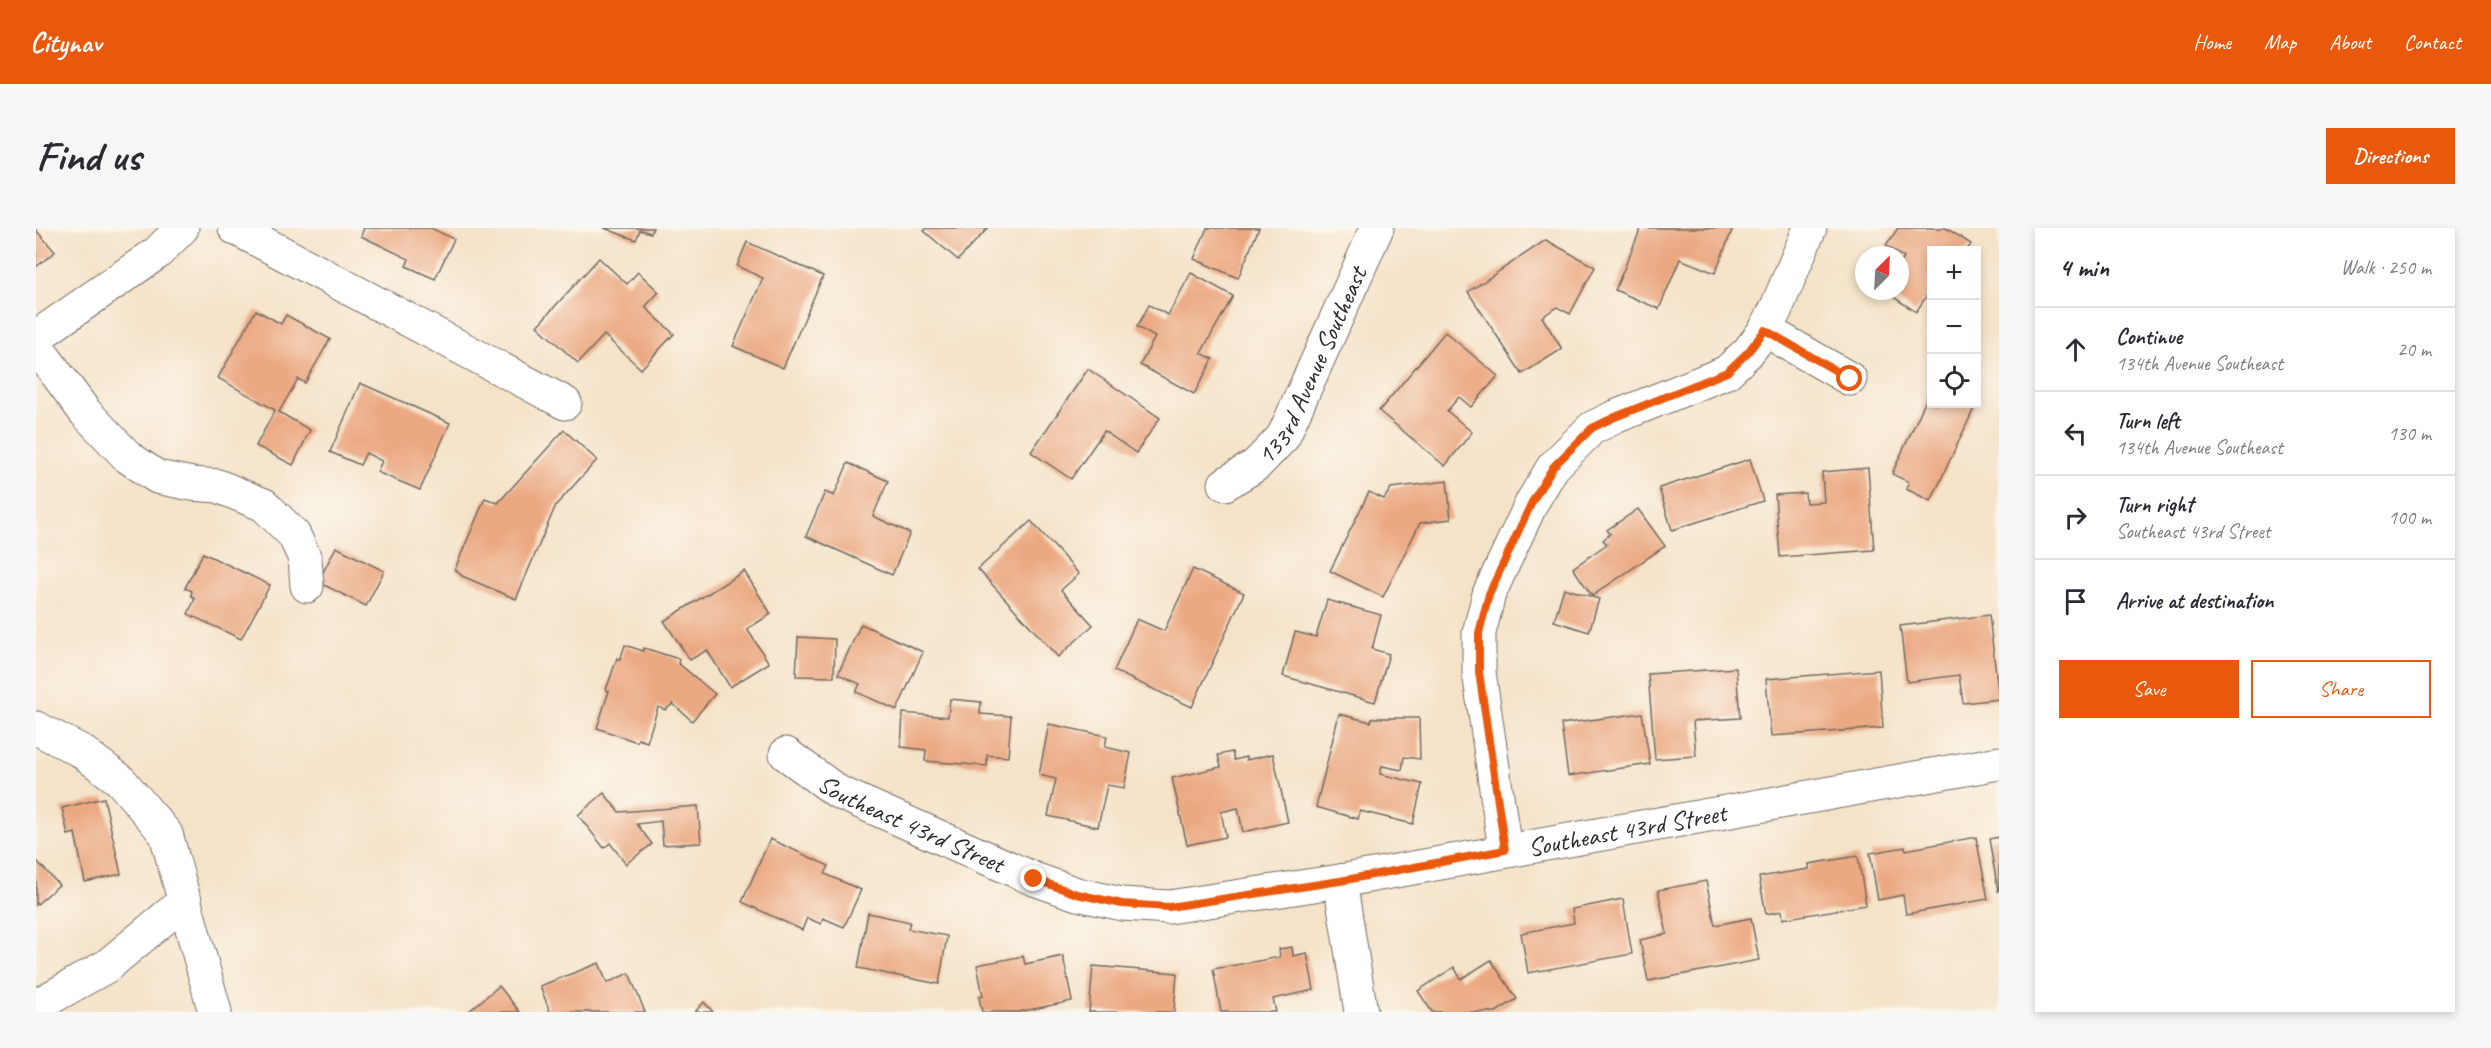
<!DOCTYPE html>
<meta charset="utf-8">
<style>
:root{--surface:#fff;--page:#f7f7f7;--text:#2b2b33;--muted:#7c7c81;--line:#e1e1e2;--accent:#ea580c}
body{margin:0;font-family:Caveat,sans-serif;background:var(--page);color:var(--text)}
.controls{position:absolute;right:18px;top:18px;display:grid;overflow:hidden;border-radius:0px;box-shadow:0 3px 9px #0003}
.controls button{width:54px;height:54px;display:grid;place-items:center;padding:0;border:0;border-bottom:2px solid var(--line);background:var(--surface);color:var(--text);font:30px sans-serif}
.compass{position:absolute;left:1819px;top:18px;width:54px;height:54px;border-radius:50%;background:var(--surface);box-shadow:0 3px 9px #0003;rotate:24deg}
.stop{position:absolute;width:18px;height:18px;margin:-14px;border:4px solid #ea580c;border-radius:50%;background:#fff}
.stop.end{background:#ea580c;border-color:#fff;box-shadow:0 2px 6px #0008}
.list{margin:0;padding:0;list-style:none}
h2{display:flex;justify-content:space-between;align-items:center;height:78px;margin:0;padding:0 24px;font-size:26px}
h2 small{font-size:20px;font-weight:400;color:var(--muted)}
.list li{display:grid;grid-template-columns:39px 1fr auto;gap:18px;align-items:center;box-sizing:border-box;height:84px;padding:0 24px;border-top:2px solid var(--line)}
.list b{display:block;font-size:22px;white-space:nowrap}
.list p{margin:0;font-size:20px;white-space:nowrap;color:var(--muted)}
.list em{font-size:20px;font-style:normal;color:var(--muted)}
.actions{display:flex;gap:12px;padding:18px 24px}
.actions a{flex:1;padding:14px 0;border:2px solid var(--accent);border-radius:0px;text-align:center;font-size:21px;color:var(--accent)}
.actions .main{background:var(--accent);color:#fff}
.icon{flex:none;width:33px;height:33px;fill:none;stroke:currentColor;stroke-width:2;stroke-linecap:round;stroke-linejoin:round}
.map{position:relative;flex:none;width:1963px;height:784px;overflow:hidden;border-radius:0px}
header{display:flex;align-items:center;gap:36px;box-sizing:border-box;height:84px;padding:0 30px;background:var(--accent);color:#fff}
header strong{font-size:28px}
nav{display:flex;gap:33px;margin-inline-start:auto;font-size:21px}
.intro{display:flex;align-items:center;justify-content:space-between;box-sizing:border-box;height:144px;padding:0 36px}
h1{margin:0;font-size:42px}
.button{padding:15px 27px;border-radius:0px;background:var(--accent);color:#fff;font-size:21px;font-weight:700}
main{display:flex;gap:36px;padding:0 36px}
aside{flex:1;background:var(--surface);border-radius:0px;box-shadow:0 3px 9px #0003}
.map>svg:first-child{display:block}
</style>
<header>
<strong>Citynav</strong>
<nav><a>Home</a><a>Map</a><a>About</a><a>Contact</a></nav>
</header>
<div class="intro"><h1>Find us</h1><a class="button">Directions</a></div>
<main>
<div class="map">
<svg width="1963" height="784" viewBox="0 0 1963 784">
<rect width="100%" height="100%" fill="#fbf7ec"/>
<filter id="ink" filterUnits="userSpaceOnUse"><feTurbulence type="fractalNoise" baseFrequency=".0167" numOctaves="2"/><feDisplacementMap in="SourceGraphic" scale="12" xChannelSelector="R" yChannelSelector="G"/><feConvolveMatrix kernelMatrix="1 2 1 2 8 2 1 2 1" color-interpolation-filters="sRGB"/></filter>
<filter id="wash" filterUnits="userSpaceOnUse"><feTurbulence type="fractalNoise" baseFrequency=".008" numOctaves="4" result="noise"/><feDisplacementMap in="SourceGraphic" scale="24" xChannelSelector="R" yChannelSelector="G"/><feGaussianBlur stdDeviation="1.35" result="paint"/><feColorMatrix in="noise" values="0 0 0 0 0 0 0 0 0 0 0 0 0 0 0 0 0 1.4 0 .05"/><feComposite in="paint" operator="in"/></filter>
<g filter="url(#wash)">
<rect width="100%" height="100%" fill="#f5e3c9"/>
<g id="blocks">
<g fill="#eba982">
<path d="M328 0H395L418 11 399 51 370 38 373 31 325 8Z"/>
<path d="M568 0H617L615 5 604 2 600 12Z"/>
<path d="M891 0H952L922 32 888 3Z"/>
<path d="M1171 0H1223L1202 50 1158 31Z"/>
<path d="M1605 0H1697L1679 45 1644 31 1623 81 1579 62Z"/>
<path d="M1862 0H1910L1935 16 1931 22H1896V60L1880 84 1848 63H1864V36L1868 30 1850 18Z"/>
<path d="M0 2 19 24 0 39Z"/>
<path d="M1510 12 1559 39 1534 86 1521 79 1506 89 1526 121 1486 146 1432 64Z"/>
<path d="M711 14 787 48 747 140 697 118 727 50 701 38Z"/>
<path d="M563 30 591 56 602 44 623 64 609 79 638 106 605 141 568 107 542 135 501 98Z"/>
<path d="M1155 45 1197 68 1165 125 1177 131 1158 166 1104 137 1119 109 1101 99 1113 77 1132 87Z"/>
<path d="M220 82 245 96 250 87 294 111 269 155 262 151 243 184 274 202 257 237 220 218 239 182 182 150Z"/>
<path d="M1409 104 1462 148 1435 179 1423 169 1411 183 1436 204 1409 238 1343 183Z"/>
<path d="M1052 141 1124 190 1100 225 1068 203 1035 251 995 224Z"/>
<path d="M324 155 414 195 384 262 341 244 346 233 330 225 324 237 294 224Z"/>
<path d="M1896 159V176H1940L1895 273 1870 261 1873 254 1856 246Z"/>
<path d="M528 202 561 232 520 277 480 371 426 348 419 341 449 270 462 275Z"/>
<path d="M1714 231 1727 273 1636 302 1623 260Z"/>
<path d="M812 235 852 253 837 288 874 305 856 347 770 308 789 264 798 268Z"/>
<path d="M1832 240 1838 322 1744 329 1739 267 1769 265 1770 275 1788 274 1786 244Z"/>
<path d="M1411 253 1415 291 1384 295 1347 369 1294 343 1333 264 1348 271 1355 260Z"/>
<path d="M1602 281 1629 318 1556 368 1537 340 1571 316 1567 312 1574 306 1571 302Z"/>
<path d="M995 293 1043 346 1025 362 1057 397 1022 429 942 341Z"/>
<path d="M300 319 348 343 330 378 282 354Z"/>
<path d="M167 325 234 357 205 411 152 386 159 371 155 367 156 363 149 360Z"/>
<path d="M1157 341 1208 365 1156 479 1078 443 1101 391 1128 403Z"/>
<path d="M708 343 735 386 711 401 733 435 694 459 671 422 654 432 628 393Z"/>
<path d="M1528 360 1563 371 1553 404 1518 393Z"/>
<path d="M1291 372 1345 387 1336 421 1353 426 1339 474 1247 448 1259 404 1280 409Z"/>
<path d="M1953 387 1963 471 1927 475 1923 447 1871 454 1864 398Z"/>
<path d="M825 396 887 424 861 482 820 464 824 456 802 446Z"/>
<path d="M762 409 799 411 798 449 760 448Z"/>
<path d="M589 417 607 423 608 420 643 431 642 435 679 466 656 493 637 476 629 482 622 479 611 514 602 511 601 514 561 500 573 463 570 462 581 430 584 432Z"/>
<path d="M1700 440 1704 490 1657 493 1660 528 1619 531 1612 446Z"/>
<path d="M1843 442 1847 500 1735 508 1730 451Z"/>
<path d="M914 471 945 474 944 486 975 488 972 529 951 527V538L889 533 890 522 865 519 867 485 912 489Z"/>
<path d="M1606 485 1614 536 1532 548 1525 496Z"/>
<path d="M1303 486 1335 494 1336 490H1383L1384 531 1368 529 1366 542 1346 538 1344 546 1386 556 1377 596 1324 583 1322 591 1280 579Z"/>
<path d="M1013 496 1071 508 1069 519 1095 525 1088 560 1071 557 1062 599 1012 588 1020 551 1003 547Z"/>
<path d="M1196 524 1198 532 1210 529V532L1237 526 1252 594 1207 604 1202 580 1185 584 1190 609 1151 617 1136 550 1185 539 1182 527Z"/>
<path d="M568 565 583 584 662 578 665 615 627 617 625 593 601 596 616 616 590 636 574 615 568 620 542 587Z"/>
<path d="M68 570 85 646 49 654 39 605 32 607 26 580Z"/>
<path d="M1940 609 1952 671 1870 686 1867 667 1842 672 1834 625 1869 619 1870 622Z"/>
<path d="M1963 609V662L1962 663 1953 611Z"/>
<path d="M734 611 793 638 789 646 825 662 808 699 787 690 785 696 771 690 766 702 706 674Z"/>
<path d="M1822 628 1830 677 1747 691 1746 683 1730 686 1723 649 1773 641V636Z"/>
<path d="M0 632 23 657 0 677Z"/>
<path d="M1670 653 1679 697 1715 690 1723 732 1612 753 1604 712 1631 706 1622 662Z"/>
<path d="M1587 671 1596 726 1492 745 1485 705 1538 695 1536 681Z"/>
<path d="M832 685 874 694 872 701 911 708 903 756 822 740Z"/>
<path d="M1256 719 1257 728 1271 725 1278 762 1237 771 1240 784H1185L1177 741 1244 729 1243 721Z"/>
<path d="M987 728 989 736 1027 728 1036 773 983 784H946L943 769 947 768 941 737Z"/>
<path d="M1455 732 1481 771 1460 784H1396L1382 763 1418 739 1425 751Z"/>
<path d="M563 735 571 755 593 745 609 784H514L504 758Z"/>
<path d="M1057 738 1141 745 1138 784H1053Z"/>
<path d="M463 758 484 784H432Z"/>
<path d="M668 774 677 784H659Z"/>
</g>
</g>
</g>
<g filter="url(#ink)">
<use href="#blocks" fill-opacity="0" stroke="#726b62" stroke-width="1.5"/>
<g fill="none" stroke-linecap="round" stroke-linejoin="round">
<g stroke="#726b62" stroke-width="35">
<g id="minor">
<path d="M199 0 529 175"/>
<path d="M1729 102 1814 151"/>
<path d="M0 109 121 25 146 0"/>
<path d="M0 118 49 184 92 229 121 249 156 256 182 258 228 277 258 307 269 331 271 358"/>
<path id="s1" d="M1189 256 1220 237 1247 209 1341 0"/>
<path d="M0 500 45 523 84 552 130 606 179 784"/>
<path id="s2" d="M750 526 802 564 998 651 1041 666 1086 676 1133 679 1304 653 1963 535"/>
<path d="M1469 622 1443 444V405L1453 366 1496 274 1517 239 1556 200 1579 189 1691 144 1712 124 1729 102 1740 81 1774 0"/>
<path d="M1304 653 1325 784"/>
<path d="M0 778 71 738 149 673"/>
</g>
</g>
<use href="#minor" stroke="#fff" stroke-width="33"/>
</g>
</g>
<g fill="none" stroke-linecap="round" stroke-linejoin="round" filter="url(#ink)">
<path stroke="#ea580c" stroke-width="8" d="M998 651 1041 666 1086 676 1133 679 1304 653 1469 622 1443 444V405L1453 366 1496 274 1517 239 1556 200 1579 189 1691 144 1712 124 1729 102 1814 151"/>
</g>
<g text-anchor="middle" stroke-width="5" stroke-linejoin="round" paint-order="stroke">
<g font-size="26" fill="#2b2b2b" stroke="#fbf7ec">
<text dy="9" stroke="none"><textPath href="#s1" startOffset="152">133rd Avenue Southeast</textPath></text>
<text dy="9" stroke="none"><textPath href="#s2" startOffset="144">Southeast 43rd Street</textPath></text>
<text dy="9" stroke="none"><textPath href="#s2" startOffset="882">Southeast 43rd Street</textPath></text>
</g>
</g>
</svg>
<div class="controls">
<button>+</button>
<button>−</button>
<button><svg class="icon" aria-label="locate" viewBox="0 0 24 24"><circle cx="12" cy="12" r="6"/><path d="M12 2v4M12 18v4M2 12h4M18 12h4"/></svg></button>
</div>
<svg class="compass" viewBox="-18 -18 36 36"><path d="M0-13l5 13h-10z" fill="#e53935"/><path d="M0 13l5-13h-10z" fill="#7c7c81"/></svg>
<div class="stop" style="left:1814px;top:151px"></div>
<div class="stop end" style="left:998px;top:651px"></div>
</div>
<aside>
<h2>4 min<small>Walk · 250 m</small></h2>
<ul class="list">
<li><svg class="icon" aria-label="ahead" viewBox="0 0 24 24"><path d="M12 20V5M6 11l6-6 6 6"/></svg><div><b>Continue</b><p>134th Avenue Southeast</p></div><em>20 m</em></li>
<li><svg class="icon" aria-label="left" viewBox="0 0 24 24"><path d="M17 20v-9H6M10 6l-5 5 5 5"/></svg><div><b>Turn left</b><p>134th Avenue Southeast</p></div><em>130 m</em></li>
<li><svg class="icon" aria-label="right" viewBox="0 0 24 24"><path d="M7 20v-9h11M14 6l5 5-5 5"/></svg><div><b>Turn right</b><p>Southeast 43rd Street</p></div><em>100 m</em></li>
<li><svg class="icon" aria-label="arrive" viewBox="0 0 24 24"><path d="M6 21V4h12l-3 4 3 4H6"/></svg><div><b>Arrive at destination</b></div></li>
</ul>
<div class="actions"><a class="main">Save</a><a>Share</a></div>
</aside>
</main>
